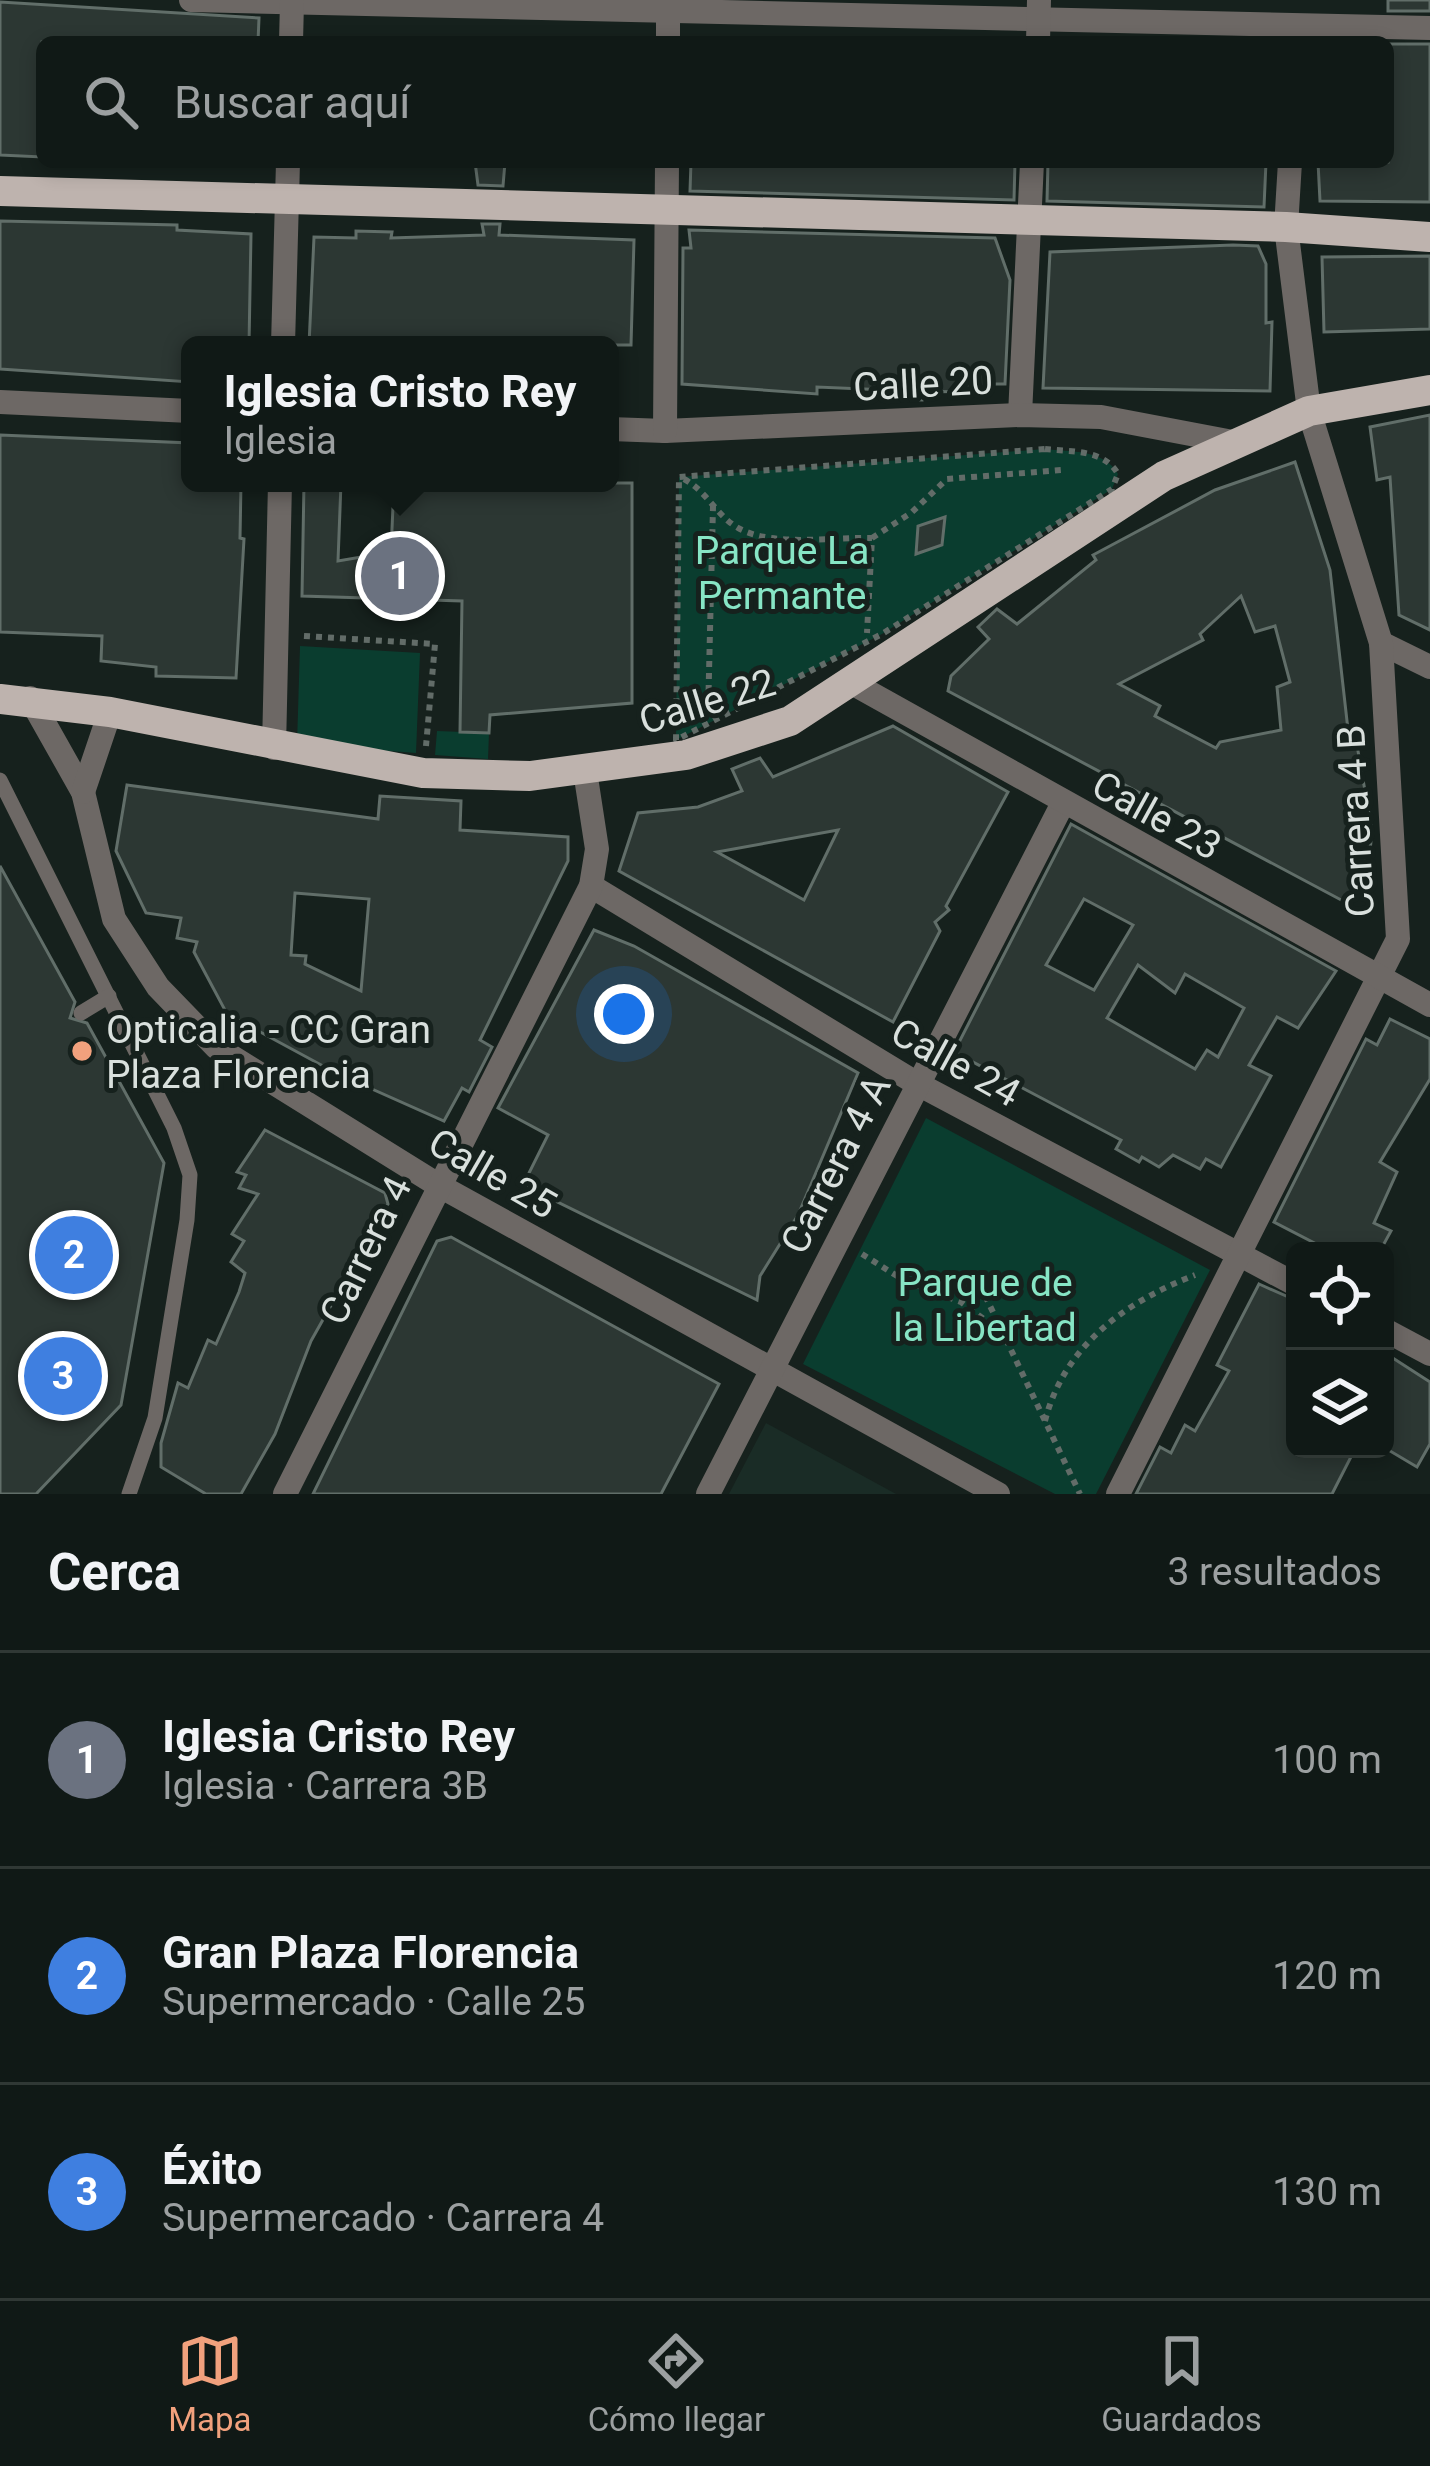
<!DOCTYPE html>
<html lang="es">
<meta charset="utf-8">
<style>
:root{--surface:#101916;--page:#19221f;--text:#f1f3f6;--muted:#9ca0a1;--line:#303835;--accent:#f1a17d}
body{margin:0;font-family:Roboto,sans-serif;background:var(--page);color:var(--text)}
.controls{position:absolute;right:36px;bottom:36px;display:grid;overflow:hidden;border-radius:18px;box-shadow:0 6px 18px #0003}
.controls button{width:108px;height:108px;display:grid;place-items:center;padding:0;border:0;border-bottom:3px solid var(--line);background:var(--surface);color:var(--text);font:60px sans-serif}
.you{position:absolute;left:624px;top:1014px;width:42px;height:42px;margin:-30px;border:9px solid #fff;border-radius:50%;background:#1a73e8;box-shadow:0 0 0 18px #1a73e833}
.badge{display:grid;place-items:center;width:78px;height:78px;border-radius:50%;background:var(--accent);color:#fff;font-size:39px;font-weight:700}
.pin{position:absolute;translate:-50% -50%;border:6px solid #fff;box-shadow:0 3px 12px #0006}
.popup{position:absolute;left:181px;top:336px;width:438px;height:156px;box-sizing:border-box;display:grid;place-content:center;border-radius:18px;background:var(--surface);filter:drop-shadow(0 3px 9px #0005);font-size:39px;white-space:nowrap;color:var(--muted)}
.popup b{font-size:45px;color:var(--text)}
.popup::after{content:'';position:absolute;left:50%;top:100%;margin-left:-24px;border:24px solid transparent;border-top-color:var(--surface)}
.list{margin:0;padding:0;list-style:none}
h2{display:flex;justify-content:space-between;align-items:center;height:156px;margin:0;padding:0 48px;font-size:51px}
h2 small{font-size:39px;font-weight:400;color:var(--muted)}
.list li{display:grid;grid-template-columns:78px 1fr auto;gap:36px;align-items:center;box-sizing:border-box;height:216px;padding:0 48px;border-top:3px solid var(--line)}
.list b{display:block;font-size:45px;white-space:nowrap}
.list p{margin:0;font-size:39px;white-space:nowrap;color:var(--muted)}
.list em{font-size:39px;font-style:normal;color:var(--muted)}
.icon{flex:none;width:66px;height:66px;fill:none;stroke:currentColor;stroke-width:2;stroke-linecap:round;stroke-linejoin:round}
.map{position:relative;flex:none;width:1430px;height:1494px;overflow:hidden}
.search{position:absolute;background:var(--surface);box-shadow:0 6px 18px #0003;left:36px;right:36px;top:36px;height:132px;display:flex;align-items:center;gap:30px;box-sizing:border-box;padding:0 42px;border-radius:18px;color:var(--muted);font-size:45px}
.sheet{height:804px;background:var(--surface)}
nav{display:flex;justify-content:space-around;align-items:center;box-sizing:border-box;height:168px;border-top:3px solid var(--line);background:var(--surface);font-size:33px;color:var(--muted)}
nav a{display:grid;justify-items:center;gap:6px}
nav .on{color:var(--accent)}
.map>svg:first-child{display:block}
</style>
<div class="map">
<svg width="1430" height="1494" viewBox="0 0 1430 1494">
<rect width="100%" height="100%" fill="#16211d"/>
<path fill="#1a2c26" d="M766 1423 896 1494H729Z"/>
<g fill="#0a3d2f">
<path d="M1045 449C1071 452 1104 449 1118 474L1112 489 882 634 676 740 679 477Z"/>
<path d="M300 646 420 653 416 753 297 744Z"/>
<path d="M437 731 489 733 488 759 435 755Z"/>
<path d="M926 1118 1210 1270 1096 1494H1055L803 1364Z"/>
</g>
<g fill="#2c3733" stroke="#616e69" stroke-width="3" fill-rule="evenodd">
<rect x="1388" y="0" width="42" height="11"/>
<path d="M0 2 259 18 258 42H42V157L0 155Z"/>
<path d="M1388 44H1430V202L1320 201 1318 162H1388Z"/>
<path d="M475 162H505L503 186 478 185Z"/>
<path d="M691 162H1015L1014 200 690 191Z"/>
<path d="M1048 162H1266L1264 207 1047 201Z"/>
<path d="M0 221 177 225V230L251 234 249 345H190V382L0 369Z"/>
<path d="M482 224H500L499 235 634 240 631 345H309L314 237 356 238V231L392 232 391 238 484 235Z"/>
<path d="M689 230 995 238 1010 280 1005 384H989L988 391 922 392V400L887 399V390L817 387V394L682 384 683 248H691Z"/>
<path d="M1233 245 1258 246 1266 264V323L1272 322 1270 391 1043 388 1050 252Z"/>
<path d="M1430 256V329L1324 332 1322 257Z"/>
<path d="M1430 415V630L1399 615 1390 477 1377 480 1370 427Z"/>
<path d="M0 435 190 443V483H241L240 538 244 539 236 678 156 676V667L101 661 102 636 0 632Z"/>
<path d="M1295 462 1330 570 1348 730 1354 728 1372 831 1370 851 1345 902 948 691 951 676 989 639 978 627 997 609 1017 624 1096 560 1093 555 1215 490ZM1241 596 1255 632 1275 626 1290 682 1277 687 1281 730 1220 742 1216 748 1155 716 1160 706 1119 684 1203 640 1200 634Z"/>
<path d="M304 483H341L338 561 391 552 394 483H632V703L490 715 489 733 460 732 462 601 302 596Z"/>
<path d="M945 517 942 545 916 554 918 526Z"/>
<path d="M893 726 1008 792 946 906 949 910 935 922 940 931 893 1022 619 871 638 813 698 807 742 791 732 769 760 758 773 777ZM838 830 804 900 717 852Z"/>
<path d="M127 785 378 819 380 796 461 801 460 830 568 837V861L480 1040 492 1047 469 1092 462 1088 444 1121 336 1073 227 1014 194 952 197 942 177 938 181 918 146 913 116 851ZM295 893 369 899 361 991 305 964 306 956 291 955Z"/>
<path d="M1071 824 1336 971 1298 1028 1277 1017 1249 1065 1271 1076 1221 1167 1206 1159 1200 1169 1173 1155 1159 1167 1142 1157 1139 1162 1116 1149 1121 1140 954 1052ZM1084 899 1133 925 1094 990 1046 965ZM1138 965 1175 993 1185 974 1244 1008 1218 1057 1207 1050 1195 1069 1107 1018Z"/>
<path d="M0 866 75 1002 70 1018 87 1023 164 1163 121 1405 36 1494H0Z"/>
<path d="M594 930 634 946 858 1073 798 1215 760 1276 757 1300 523 1185 548 1135 498 1108Z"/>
<path d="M1390 1019 1430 1039V1079L1380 1162 1397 1172 1374 1223 1391 1231 1380 1251H1330L1274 1222 1366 1039 1377 1045Z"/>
<path d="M265 1130 385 1193 388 1204 311 1341 275 1434 241 1494H206L161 1467V1443L178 1383 188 1388 208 1340 216 1344 239 1292 245 1273 231 1262 244 1241 232 1234 258 1194 239 1188 246 1175 237 1172Z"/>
<path d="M451 1237 719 1384 661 1494H313L437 1241Z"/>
<path d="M1259 1284 1295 1300V1449H1355L1332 1494H1136L1160 1447 1171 1453 1185 1425 1195 1431 1229 1371 1217 1365Z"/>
<path d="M1385 1353 1430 1382V1444L1417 1467 1385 1448Z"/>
</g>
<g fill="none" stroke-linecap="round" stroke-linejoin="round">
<g stroke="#626c68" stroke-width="6" stroke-dasharray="6 6" stroke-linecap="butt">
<path d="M1045 449C1071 452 1104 449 1118 474L1112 489 882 634 676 740 679 477Z"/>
<path d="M684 479C708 492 717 517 740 529 775 547 833 537 872 538L867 633"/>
<path d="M872 538 911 513 947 479 1062 470"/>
<path d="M304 636 435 644 426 746"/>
<path d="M708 715 713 506"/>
<path d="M862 1254 905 1281 961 1302 1001 1332"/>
<path d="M980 1285 1080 1494"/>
<path d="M1045 1421C1064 1346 1125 1302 1195 1275"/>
</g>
<g stroke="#6d6865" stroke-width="15">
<path d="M0 780 174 1128 190 1175 187 1220 155 1418 129 1494"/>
<path d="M81 1013 109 996"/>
</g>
<g stroke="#6d6865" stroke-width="24">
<path d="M191 0 1430 28"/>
<path d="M291 42 292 2"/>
<path d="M668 42V0"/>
<path d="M1038 42 1039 0"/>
<path d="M283 345 288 162"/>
<path d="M0 402 190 411"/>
<path d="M1020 415 1032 162"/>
<path d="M610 429 665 431 1020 415 1101 417 1238 443"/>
<path d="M665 431 667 162"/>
<path d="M1381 643 1430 667"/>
<path d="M30 698 83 792 114 919 158 987 216 1047 438 1185 998 1494"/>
<path d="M274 748 280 483"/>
<path d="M83 792 110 712"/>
<path d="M591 886 916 1083 1295 1284"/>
<path d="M1385 1330 1430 1354"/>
<path d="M285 1494 591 886 597 849 585 771"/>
<path d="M708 1494 1063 803"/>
<path d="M1118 1494 1398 939 1381 643 1309 411 1286 227 1290 162"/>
</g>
<path stroke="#6d6865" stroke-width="24" d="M852 683 1430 1005"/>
<g stroke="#beb3ae" stroke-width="30">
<path d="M0 191 1286 227 1430 237"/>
<path d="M0 699 110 712 423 773 530 776 686 755 790 721 1164 476 1309 411 1430 390"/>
</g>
</g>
<circle fill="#f1a17d" stroke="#16211d" stroke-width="4.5" cx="82" cy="1051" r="12"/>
<g text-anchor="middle" stroke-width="10" stroke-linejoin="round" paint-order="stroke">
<g font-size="39" fill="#d9e0dd" stroke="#16211d">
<text transform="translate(923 383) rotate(-3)" y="14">Calle 20</text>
<text transform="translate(707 701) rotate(-17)" y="14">Calle 22</text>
<text transform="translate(1157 815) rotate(29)" y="14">Calle 23</text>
<text transform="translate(1355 821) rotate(-93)" y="14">Carrera 4 B</text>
<text transform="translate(956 1062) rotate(29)" y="14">Calle 24</text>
<text transform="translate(835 1164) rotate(-63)" y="14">Carrera 4 A</text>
<text transform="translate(493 1173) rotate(30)" y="14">Calle 25</text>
<text transform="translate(365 1250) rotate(-64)" y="14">Carrera 4</text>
</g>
<g font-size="39" fill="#87e5c5" stroke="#16211d">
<text x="782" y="564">Parque La<tspan x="782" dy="45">Permante</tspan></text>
<text x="985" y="1296">Parque de<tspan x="985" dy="45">la Libertad</tspan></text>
</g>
<g font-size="39" fill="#d9e0dd" stroke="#16211d" text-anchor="start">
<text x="106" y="1043">Opticalia - CC Gran<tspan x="106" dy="45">Plaza Florencia</tspan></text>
</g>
</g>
</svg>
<div class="controls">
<button><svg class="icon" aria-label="locate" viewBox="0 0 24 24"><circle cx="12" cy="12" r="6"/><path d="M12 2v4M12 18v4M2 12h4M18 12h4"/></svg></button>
<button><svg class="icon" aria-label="layers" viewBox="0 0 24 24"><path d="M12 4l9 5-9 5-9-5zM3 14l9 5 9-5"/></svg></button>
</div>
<div class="you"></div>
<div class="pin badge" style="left:400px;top:576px;background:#6b7280">1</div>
<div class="popup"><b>Iglesia Cristo Rey</b>Iglesia</div>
<div class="pin badge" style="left:74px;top:1255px;background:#3f7fe0">2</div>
<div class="pin badge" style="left:63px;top:1376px;background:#3f7fe0">3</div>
<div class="search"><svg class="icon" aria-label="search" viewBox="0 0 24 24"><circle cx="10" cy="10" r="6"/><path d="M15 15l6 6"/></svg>Buscar aquí</div>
</div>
<section class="sheet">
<h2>Cerca<small>3 resultados</small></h2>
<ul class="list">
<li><span class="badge" style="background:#6b7280">1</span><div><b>Iglesia Cristo Rey</b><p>Iglesia · Carrera 3B</p></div><em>100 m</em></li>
<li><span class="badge" style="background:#3f7fe0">2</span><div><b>Gran Plaza Florencia</b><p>Supermercado · Calle 25</p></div><em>120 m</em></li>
<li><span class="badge" style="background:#3f7fe0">3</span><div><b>Éxito</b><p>Supermercado · Carrera 4</p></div><em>130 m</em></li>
</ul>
</section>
<nav>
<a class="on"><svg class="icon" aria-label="map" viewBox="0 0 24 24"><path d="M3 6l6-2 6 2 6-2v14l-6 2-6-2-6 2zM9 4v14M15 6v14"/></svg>Mapa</a>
<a><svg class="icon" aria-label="directions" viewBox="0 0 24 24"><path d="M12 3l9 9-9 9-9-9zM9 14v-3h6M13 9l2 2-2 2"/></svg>Cómo llegar</a>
<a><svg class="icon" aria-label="saved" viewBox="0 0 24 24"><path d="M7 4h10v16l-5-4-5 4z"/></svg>Guardados</a>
</nav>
